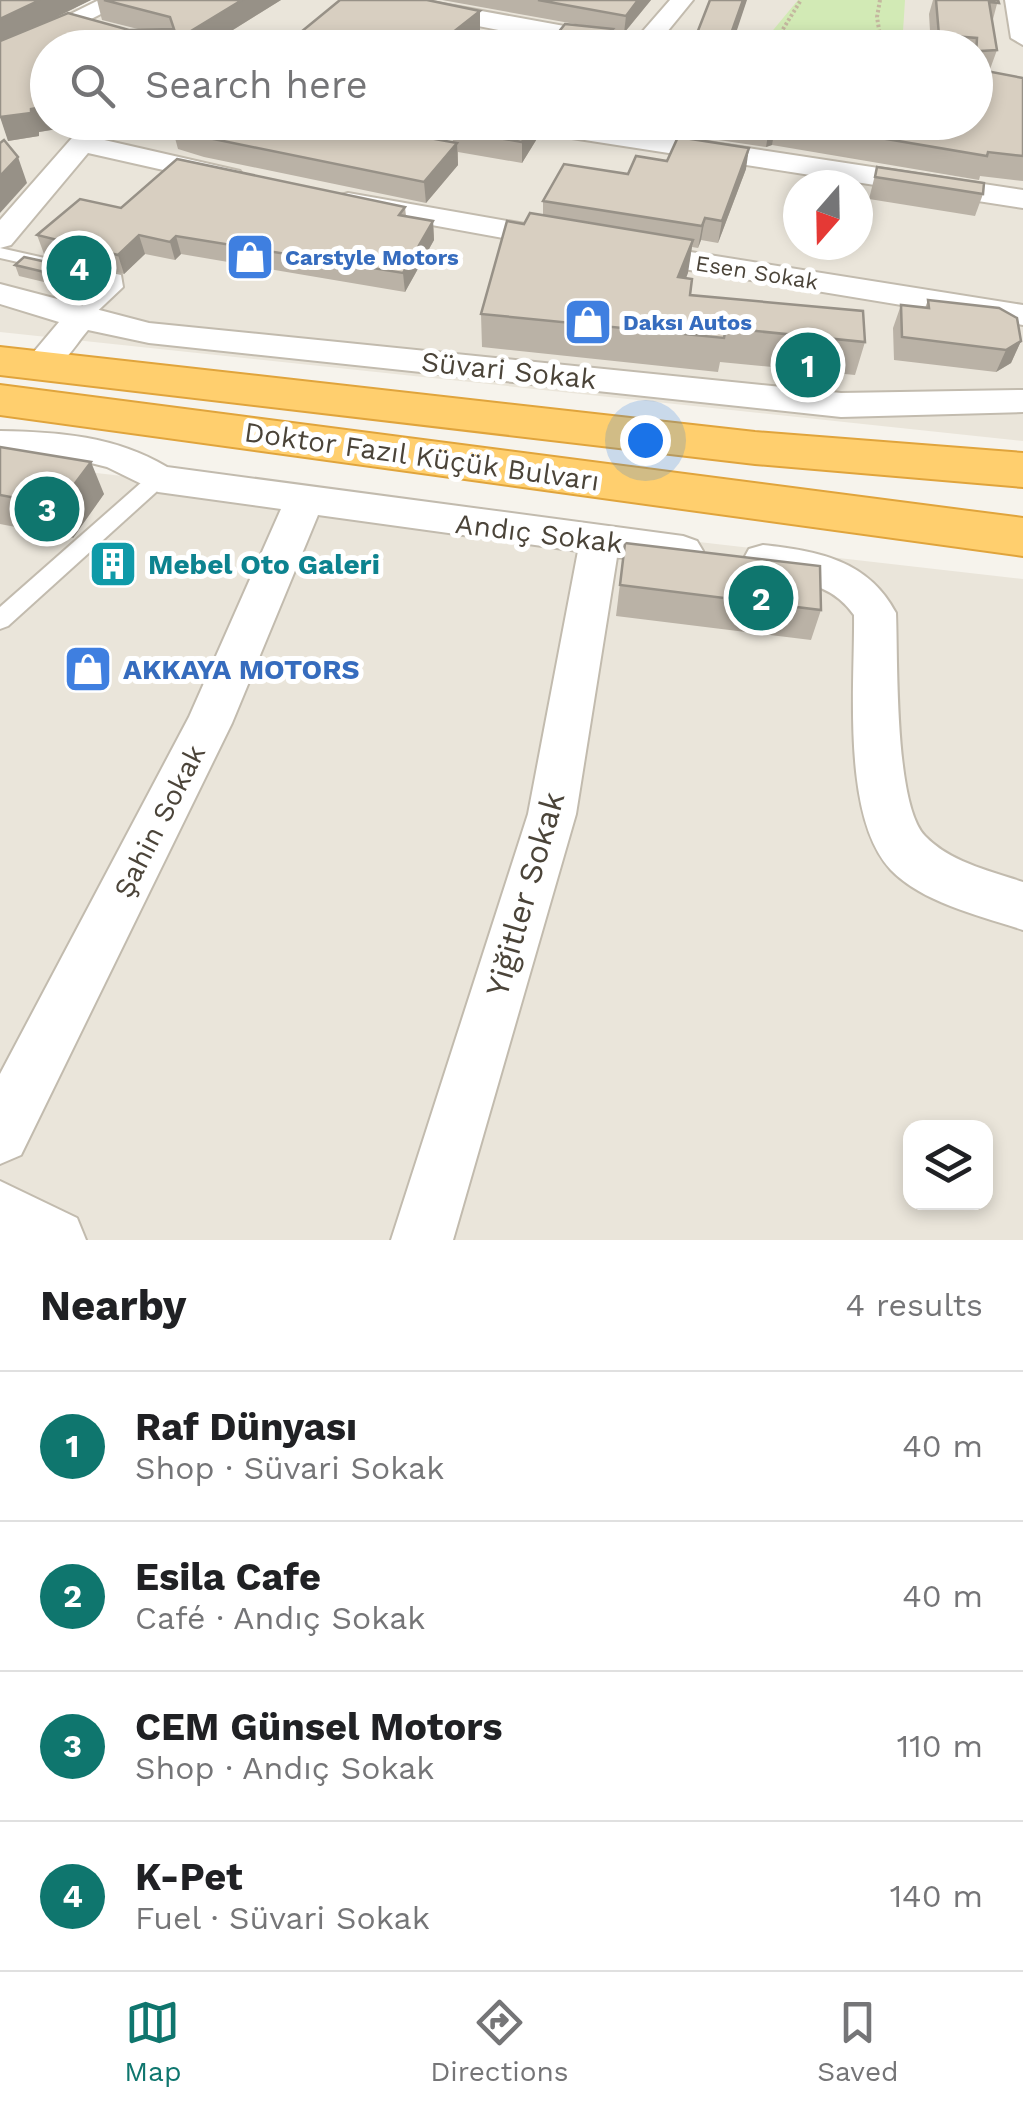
<!DOCTYPE html>
<meta charset="utf-8">
<style>
:root{--surface:#fff;--page:#f6f6f6;--text:#202124;--muted:#757577;--line:#e0e0e0;--accent:#0f766e}
body{margin:0;font-family:"Work Sans",sans-serif;background:var(--page);color:var(--text)}
.controls{position:absolute;right:30px;bottom:30px;display:grid;overflow:hidden;border-radius:20px;box-shadow:0 5px 15px #0003}
.controls button{width:90px;height:90px;display:grid;place-items:center;padding:0;border:0;border-bottom:2px solid var(--line);background:var(--surface);color:var(--text);font:50px sans-serif}
.compass{position:absolute;left:783px;top:170px;width:90px;height:90px;border-radius:50%;background:var(--surface);box-shadow:0 5px 15px #0003;rotate:200deg}
.you{position:absolute;left:645px;top:440px;width:35px;height:35px;margin:-25px;border:8px solid #fff;border-radius:50%;background:#1a73e8;box-shadow:0 0 0 15px #1a73e833}
.badge{display:grid;place-items:center;width:65px;height:65px;border-radius:50%;background:var(--accent);color:#fff;font-size:32px;font-weight:700}
.pin{position:absolute;translate:-50% -50%;border:5px solid #fff;box-shadow:0 2px 10px #0006}
.list{margin:0;padding:0;list-style:none}
h2{display:flex;justify-content:space-between;align-items:center;height:130px;margin:0;padding:0 40px;font-size:42px}
h2 small{font-size:32px;font-weight:400;color:var(--muted)}
.list li{display:grid;grid-template-columns:65px 1fr auto;gap:30px;align-items:center;box-sizing:border-box;height:150px;padding:0 40px;border-top:2px solid var(--line)}
.list b{display:block;font-size:38px;white-space:nowrap}
.list p{margin:0;font-size:32px;white-space:nowrap;color:var(--muted)}
.list em{font-size:32px;font-style:normal;color:var(--muted)}
.icon{flex:none;width:55px;height:55px;fill:none;stroke:currentColor;stroke-width:2;stroke-linecap:round;stroke-linejoin:round}
.map{position:relative;flex:none;width:1023px;height:1240px;overflow:hidden}
.search{position:absolute;background:var(--surface);box-shadow:0 5px 15px #0003;left:30px;right:30px;top:30px;height:110px;display:flex;align-items:center;gap:25px;box-sizing:border-box;padding:0 35px;border-radius:55px;color:var(--muted);font-size:38px}
.sheet{height:730px;background:var(--surface)}
nav{display:flex;justify-content:space-around;align-items:center;box-sizing:border-box;height:140px;border-top:2px solid var(--line);background:var(--surface);font-size:28px;color:var(--muted)}
nav a{display:grid;justify-items:center;gap:5px}
nav .on{color:var(--accent)}
.map>svg:first-child{display:block}
</style>
<div class="map">
<svg width="1023" height="1240" viewBox="0 0 1023 1240">
<rect width="100%" height="100%" fill="#f6f3ec"/>
<g fill="#eae5da" fill-rule="evenodd">
<path d="M19 0 78 8 96 0H1023V441L0 332V9ZM48 48H976V122H48ZM798 185H858V245H798Z"/>
<path d="M0 462 1023 579V1240H0ZM910 1128H986V1202H910Z"/>
</g>
<path fill="#d2eab5" d="M798 0H905L902 47H759Z"/>
<g fill="none" stroke-linecap="round" stroke-linejoin="round">
<g stroke="#c2bbae" stroke-width="4">
<g id="lane">
<path d="M0 248 121 275 123 287 87 321H75V313L107 282 0 258Z"/>
<path d="M158 472 168 479 165 484 8 626 0 629V607L151 474Z"/>
</g>
</g>
<g stroke="#c2bbae" stroke-width="4">
<g id="street">
<path d="M99 0H128L0 66V49Z"/>
<path d="M376 0H421L636 39 670 0H693L658 43 663 48C568 48 479 26 387 7Z"/>
<path d="M1005 0H1023V45L1011 38Z"/>
<path d="M86 122H108L110 126 100 139 240 171 244 177 240 183 230 185 88 153 11 245 0 248V220Z"/>
<path d="M507 122H576L1023 190V208L520 130Z"/>
<path d="M348 193 559 230 570 233 574 239 570 245 559 248 338 208 333 202 338 196Z"/>
<path d="M634 243 1023 305V325L623 259 619 252 623 245Z"/>
<path d="M0 284 149 323 841 393 1023 390V412L841 417 149 343 88 330C71 350 56 381 27 374L22 366 59 322 0 304Z"/>
<path d="M0 431C59 432 115 436 167 467L683 536 697 541 703 551 697 561 683 566 617 557 576 814 453 1240H391L528 814 578 551 318 515 232 723 21 1155 0 1164V1074L189 717 281 509 158 492 107 467 83 461 0 455Z"/>
<path d="M763 545C818 551 868 560 896 613 898 660 894 804 925 836 950 862 990 871 1023 882V930C981 916 923 903 891 870 841 817 855 684 854 615 827 577 789 583 749 571L743 560 749 549Z"/>
<path d="M0 1181 77 1218 86 1240H0Z"/>
</g>
</g>
<g stroke="#e0a43c" stroke-width="4">
<g id="highway">
<path d="M0 347 755 432 1023 453V487L755 464 0 375Z"/>
<path d="M0 385 1023 518V556L0 415Z"/>
</g>
</g>
<g stroke="#c4b79f" stroke-width="4" stroke-dasharray="2.5 2.5" stroke-linecap="butt">
<path d="M880 0 877 17 882 48"/>
<path d="M794 48 775 42 801 0"/>
</g>
<use href="#lane" fill="#fff" fill-rule="evenodd"/>
<use href="#street" fill="#fff" fill-rule="evenodd"/>
<use href="#highway" fill="#ffcf6e" fill-rule="evenodd"/>
</g>
<g fill="#bab2a6">
<path d="M0 0H91L44 23 129 30 138 29 102 20 97 0H281L204 48H48V122H56L57 129 39 132V136L8 141Z"/>
<path d="M442 0H651L624 33 613 31 612 39 617 40V48H546L592 27Z"/>
<path d="M933 0H998L992 23 997 50 989 72 1023 78V181L980 176 979 180 772 145 766 147 685 135 687 122H976V48H931L929 14Z"/>
<path d="M480 30 459 48H291L290 41Z"/>
<path d="M134 122H340L453 142 452 130 458 122H539L538 137 522 163 458 152V165L426 203 204 157 178 149 175 138 136 128Z"/>
<path d="M667 161 746 169 718 243 701 240 698 248 692 247 686 278 690 295 865 342 855 375 720 362 718 372 482 347 481 314 524 224 543 215V201Z"/>
<path d="M877 167 983 194 975 216 869 199Z"/>
<path d="M405 207 406 216 433 221 434 240 405 292 181 254 175 260 145 254 124 274 44 254 37 235 121 208Z"/>
<path d="M15 265 96 273 99 284 90 293 19 276Z"/>
<path d="M928 300 1021 341 1011 363 996 372 894 360 893 328 901 305 925 308Z"/>
<path d="M0 447 104 494 73 538 0 524Z"/>
<path d="M625 543 821 610 811 640 616 616Z"/>
</g>
<g fill="#979187">
<path d="M40 0H91L0 45V19Z"/>
<path d="M242 0H281L204 48H163Z"/>
<path d="M638 0H651L624 33 626 16Z"/>
<path d="M743 0H747L731 48H727Z"/>
<path d="M480 11V30L459 48H433Z"/>
<path d="M48 106V122H56L57 129 39 132V136L8 141 0 117 31 109Z"/>
<path d="M534 122H539L538 137 522 163V142Z"/>
<path d="M776 122 772 145 766 147 770 123Z"/>
<path d="M457 143 458 165 426 203 424 182Z"/>
<path d="M749 148 746 169 718 243 722 221Z"/>
<path d="M18 157 27 183 0 213V176Z"/>
<path d="M705 218 701 240 698 248 702 226Z"/>
<path d="M433 221 434 240 405 292 403 273Z"/>
<path d="M139 235 145 254 124 274 118 255Z"/>
<path d="M176 236 181 254 175 260 170 242Z"/>
<path d="M693 240 688 273 673 310 678 277Z"/>
<path d="M96 273 99 284 90 293 86 282Z"/>
<path d="M1021 341 1011 363 996 372 1006 350Z"/>
<path d="M91 462 104 494 73 538 58 506Z"/>
</g>
<g fill="#d8cfc1" stroke="#979187" stroke-width="2.5">
<path d="M0 0H40L0 19Z"/>
<path d="M104 0H242L163 48H69L57 45 58 48H48V85L45 84 48 106 31 109V113L0 117V41L68 13 129 30 174 29 170 17Z"/>
<path d="M340 0H427L480 11 433 48H327L290 41Z"/>
<path d="M538 0H638L626 16Z"/>
<path d="M710 0H743L727 45 752 48H635L636 35 694 41Z"/>
<path d="M936 0H998L999 3 989 2 997 50 981 51V70L1023 78V156L988 152 987 156 786 122H976V55L977 38 939 35Z"/>
<path d="M565 24 613 29 605 38 617 40 613 48H546Z"/>
<path d="M180 122H341L457 143 424 182 199 136 172 128Z"/>
<path d="M458 122H534L522 142 452 130Z"/>
<path d="M678 137 749 148 722 221 705 218 702 226 543 201 564 164 628 174 636 156 667 161Z"/>
<path d="M4 140 18 157 0 176V143Z"/>
<path d="M177 159 405 207 399 215 433 221 403 273 176 236 170 242 139 235 118 255 37 235 80 199 121 208Z"/>
<path d="M877 167 984 183 983 194 875 177Z"/>
<path d="M530 213 693 240 678 277 692 279 690 295 863 311 865 342 726 328 724 338 481 314 507 221 524 224Z"/>
<path d="M24 257 96 273 86 282 15 265Z"/>
<path d="M928 300 999 308 1017 318 1021 341 1006 350 902 337 901 305 929 308Z"/>
<path d="M0 447 91 462 58 506 0 495Z"/>
<path d="M625 543 820 566 821 610 620 585Z"/>
</g>
<defs>
<g id="shop-square" transform="scale(2.5)"><rect x="-9" y="-9" width="18" height="18" rx="4" fill="#3f7fe0" stroke="#fff"/><path d="M-5-2.5h2.3a2.7 3.5 0 0 1 5.4 0H5L5.5 6h-11ZM-1.5-2.5h3a1.5 2.3 0 0 0-3 0Z" fill="#fff"/></g>
<g id="building-square" transform="scale(2.5)"><rect x="-9" y="-9" width="18" height="18" rx="4" fill="#0f9aa8" stroke="#fff"/><path d="M-4-6H4V6H1V3H-1V6H-4ZM-2.5-4.3h1.7v1.8h-1.7ZM.8-4.3h1.7v1.8H.8ZM-2.5-1h1.7V.8h-1.7ZM.8-1h1.7V.8H.8Z" fill="#fff"/></g>
</defs>
<g fill-rule="evenodd">
<use href="#shop-square" x="250" y="257"/>
<use href="#shop-square" x="588" y="322"/>
<use href="#building-square" x="113" y="564"/>
<use href="#shop-square" x="88" y="669"/>
</g>
<g text-anchor="middle" stroke-width="10" stroke-linejoin="round" paint-order="stroke">
<g font-size="22" font-weight="bold" fill="#366cbe" stroke="#fff" text-anchor="start">
<text x="285" y="265">Carstyle Motors</text>
<text x="623" y="330">Daksı Autos</text>
</g>
<g font-size="22" fill="#4b4439" stroke="#fff">
<text transform="translate(757 272) rotate(9)" y="8">Esen Sokak</text>
</g>
<g font-size="28" fill="#4b4439" stroke="#fff">
<text transform="translate(509 370) rotate(6)" y="10">Süvari Sokak</text>
<text transform="translate(422 456) rotate(8)" y="10">Doktor Fazıl Küçük Bulvarı</text>
<text transform="translate(539 533) rotate(7)" y="10">Andıç Sokak</text>
<text transform="translate(159 821) rotate(-63)" y="10">Şahin Sokak</text>
</g>
<g font-size="28" font-weight="bold" fill="#0d838f" stroke="#fff" text-anchor="start">
<text x="148" y="574">Mebel Oto Galeri</text>
</g>
<g font-size="28" font-weight="bold" fill="#366cbe" stroke="#fff" text-anchor="start">
<text x="123" y="679">AKKAYA MOTORS</text>
</g>
<g font-size="32" fill="#4b4439" stroke="#fff">
<text transform="translate(525 894) rotate(-74)" y="11">Yiğitler Sokak</text>
</g>
</g>
</svg>
<div class="controls">
<button><svg class="icon" aria-label="layers" viewBox="0 0 24 24"><path d="M12 4l9 5-9 5-9-5zM3 14l9 5 9-5"/></svg></button>
</div>
<svg class="compass" viewBox="-18 -18 36 36"><path d="M0-13l5 13h-10z" fill="#e53935"/><path d="M0 13l5-13h-10z" fill="#757577"/></svg>
<div class="you"></div>
<div class="pin badge" style="left:808px;top:365px">1</div>
<div class="pin badge" style="left:761px;top:598px">2</div>
<div class="pin badge" style="left:47px;top:509px">3</div>
<div class="pin badge" style="left:79px;top:268px">4</div>
<div class="search"><svg class="icon" aria-label="search" viewBox="0 0 24 24"><circle cx="10" cy="10" r="6"/><path d="M15 15l6 6"/></svg>Search here</div>
</div>
<section class="sheet">
<h2>Nearby<small>4 results</small></h2>
<ul class="list">
<li><span class="badge">1</span><div><b>Raf Dünyası</b><p>Shop · Süvari Sokak</p></div><em>40 m</em></li>
<li><span class="badge">2</span><div><b>Esila Cafe</b><p>Café · Andıç Sokak</p></div><em>40 m</em></li>
<li><span class="badge">3</span><div><b>CEM Günsel Motors</b><p>Shop · Andıç Sokak</p></div><em>110 m</em></li>
<li><span class="badge">4</span><div><b>K-Pet</b><p>Fuel · Süvari Sokak</p></div><em>140 m</em></li>
</ul>
</section>
<nav>
<a class="on"><svg class="icon" aria-label="map" viewBox="0 0 24 24"><path d="M3 6l6-2 6 2 6-2v14l-6 2-6-2-6 2zM9 4v14M15 6v14"/></svg>Map</a>
<a><svg class="icon" aria-label="directions" viewBox="0 0 24 24"><path d="M12 3l9 9-9 9-9-9zM9 14v-3h6M13 9l2 2-2 2"/></svg>Directions</a>
<a><svg class="icon" aria-label="saved" viewBox="0 0 24 24"><path d="M7 4h10v16l-5-4-5 4z"/></svg>Saved</a>
</nav>
